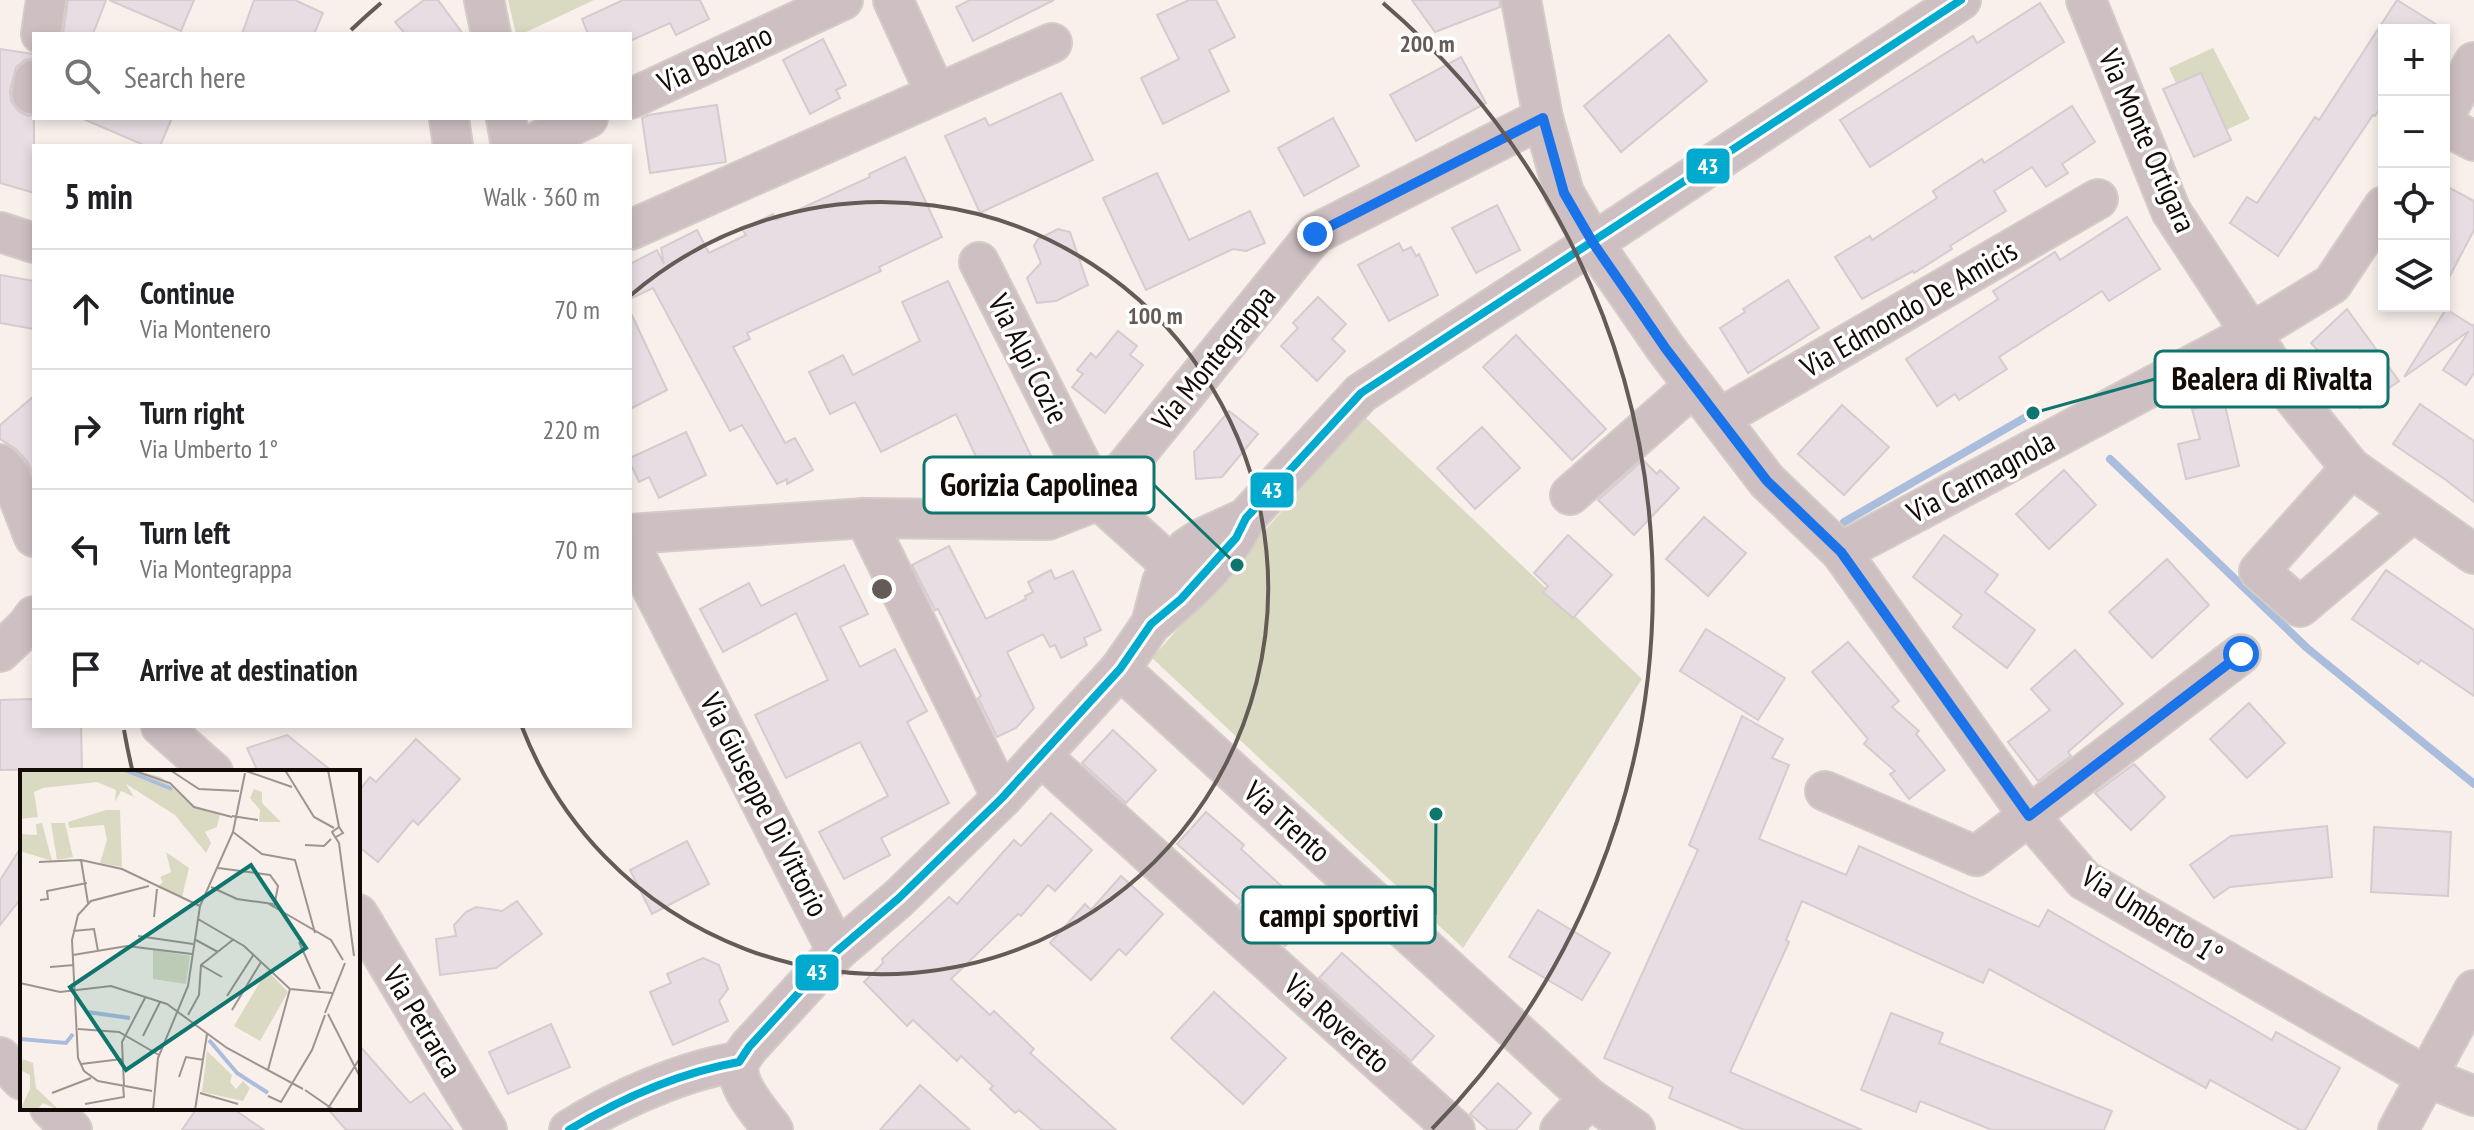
<!DOCTYPE html>
<meta charset="utf-8">
<style>
:root{--surface:#fff;--page:#f6f6f6;--text:#202124;--muted:#757577;--line:#e0e0e0}
body{margin:0;font-family:"PT Sans Narrow",sans-serif;background:var(--page);color:var(--text)}
.controls{position:absolute;right:24px;top:24px;display:grid;overflow:hidden;border-radius:0px;box-shadow:0 4px 12px #0003}
.controls button{width:72px;height:72px;display:grid;place-items:center;padding:0;border:0;border-bottom:2px solid var(--line);background:var(--surface);color:var(--text);font:40px sans-serif}
.stop{position:absolute;width:24px;height:24px;margin:-18px;border:6px solid #1a73e8;border-radius:50%;background:#fff}
.stop.end{background:#1a73e8;border-color:#fff;box-shadow:0 2px 8px #0008}
.list{margin:0;padding:0;list-style:none}
h2{display:flex;justify-content:space-between;align-items:center;height:104px;margin:0;padding:0 32px;font-size:34px}
h2 small{font-size:26px;font-weight:400;color:var(--muted)}
.list li{display:grid;grid-template-columns:52px 1fr auto;gap:24px;align-items:center;box-sizing:border-box;height:120px;padding:0 32px;border-top:2px solid var(--line)}
.list b{display:block;font-size:30px;white-space:nowrap}
.list p{margin:0;font-size:26px;white-space:nowrap;color:var(--muted)}
.list em{font-size:26px;font-style:normal;color:var(--muted)}
.icon{flex:none;width:44px;height:44px;fill:none;stroke:currentColor;stroke-width:2;stroke-linecap:round;stroke-linejoin:round}
.map{position:relative;flex:none;width:2474px;height:1130px;overflow:hidden}
.search{position:absolute;background:var(--surface);box-shadow:0 4px 12px #0003;left:32px;top:32px;width:600px;height:88px;display:flex;align-items:center;gap:20px;box-sizing:border-box;padding:0 28px;border-radius:0px;color:var(--muted);font-size:30px}
.panel{position:absolute;background:var(--surface);box-shadow:0 4px 12px #0003;left:32px;top:144px;width:600px;height:584px;border-radius:0px}
.map>svg:first-child{display:block}
</style>
<div class="map">
<svg width="2474" height="1130" viewBox="0 0 2474 1130">
<rect width="100%" height="100%" fill="#f9f0eb"/>
<g fill="#dadac2">
<path d="M508 0H594L522 34H516Z"/>
<path d="M2213 48 2250 119 2202 141 2169 68Z"/>
<path d="M1365 417 1642 679 1463 948 1152 658Z"/>
</g>
<g fill="none" stroke-linecap="round" stroke-linejoin="round">
<g stroke="#abbddd" stroke-width="8">
<path d="M2110 459 2307 648 2474 784"/>
<path d="M1844 522 2033 413"/>
</g>
</g>
<g fill="#e7dde3" stroke="#d4ccce" stroke-width="2">
<path d="M68 0H106L93 34H63Z"/>
<path d="M109 0H194L181 31Z"/>
<path d="M254 0H295L323 13 314 34H242Z"/>
<path d="M424 0H438L463 34H405L395 22Z"/>
<path d="M623 0H700L709 19 676 35 670 23 630 41V34H588L582 19Z"/>
<path d="M970 0H1054L973 41 956 7Z"/>
<path d="M1189 0H1216L1235 37 1209 50 1229 91 1163 124 1141 78 1179 59 1157 15Z"/>
<path d="M1412 0H1500V7L1435 32Z"/>
<path d="M2397 0 2445 30H2384V103L2375 116 2373 115 2278 256 2230 223 2247 197 2257 203 2315 117 2319 120Z"/>
<path d="M2040 3 2064 42 1870 167 1840 120 1973 36 1977 43Z"/>
<path d="M1669 35 1707 81 1621 152 1584 106Z"/>
<path d="M823 39 846 85 836 90 840 98 810 114 783 60Z"/>
<path d="M0 49 34 54V58L25 60 16 67 10 91 11 101 18 111 28 116 34 115V193L0 183Z"/>
<path d="M1461 57 1486 103 1416 141 1390 95Z"/>
<path d="M2201 73 2231 140 2194 157 2163 89Z"/>
<path d="M1061 93 1093 160 980 213 945 136 985 118 989 126Z"/>
<path d="M717 105 726 162 650 173 642 118 648 115Z"/>
<path d="M2072 106 2095 142 2062 164 2068 173 2046 187 2032 167 1994 191 2006 211 1950 246 1952 249 1914 273 1913 271 1862 299 1835 257 1870 236 1872 240 1937 198 1933 191 1982 159 1984 163Z"/>
<path d="M81 118H172L160 146H146Z"/>
<path d="M1333 118 1359 166 1304 196 1278 148Z"/>
<path d="M905 157 942 237 879 267 881 271 747 333 750 339 733 347 785 443 795 438 813 470 787 484V479L777 484 742 425 730 431 653 288 630 299V264L657 250 664 264 661 248 697 230 709 253 746 235 742 229 773 214 776 220 870 177 869 174Z"/>
<path d="M1157 173 1189 240 1250 211 1265 243 1246 251 1233 249 1146 290 1103 198Z"/>
<path d="M2444 185 2474 201V230L2444 287Z"/>
<path d="M1497 205 1520 250 1476 273 1452 228Z"/>
<path d="M2127 217 2160 269 2109 301 2102 291 1999 357 2007 369 1959 400 1955 394 1937 406 1906 359 1998 299 1993 291 2055 252 2060 260Z"/>
<path d="M1058 229 1070 232 1088 285 1056 301 1037 303 1027 278 1041 263 1034 246 1038 239Z"/>
<path d="M1399 243 1403 251 1411 247 1416 256 1419 254 1438 295 1389 321 1358 265Z"/>
<path d="M0 275 34 281V329L0 323Z"/>
<path d="M1788 280 1819 328 1748 373 1720 328 1745 312 1743 309Z"/>
<path d="M948 281 1042 479 1002 498 995 497 956 414 881 452 855 402 830 414 809 372 843 355 853 375 920 341 902 302Z"/>
<path d="M1318 297 1346 324 1332 339 1345 351 1317 381 1281 346 1298 328 1293 323Z"/>
<path d="M2347 309 2399 381 2360 408 2340 380 2343 378 2311 343Z"/>
<path d="M2446 309 2473 326 2474 324V373L2466 385 2443 370 2469 331 2404 377Z"/>
<path d="M630 311 667 390 630 409Z"/>
<path d="M1118 331 1137 346 1130 355 1143 365 1105 413 1072 387 1083 374 1077 370 1091 353 1096 358Z"/>
<path d="M1516 335 1606 429 1572 460 1483 367Z"/>
<path d="M34 396V476L27 461 16 449 0 439V425Z"/>
<path d="M2224 401 2239 466 2186 479 2178 444 2200 439 2192 409Z"/>
<path d="M2420 404 2474 441V502L2446 480 2393 444Z"/>
<path d="M1842 405 1889 447 1844 495 1798 454Z"/>
<path d="M1229 411 1258 434 1222 477 1196 479 1194 452Z"/>
<path d="M1482 427 1520 468 1475 509 1437 468Z"/>
<path d="M686 432 706 475 659 498 649 477 639 482 630 463V458Z"/>
<path d="M1643 460 1657 474 1660 470 1679 488 1634 535 1598 500Z"/>
<path d="M2064 470 2096 505 2049 549 2016 514Z"/>
<path d="M1704 517 1746 553 1708 596 1666 559Z"/>
<path d="M1568 535 1612 575 1573 618 1543 592 1548 586 1534 573Z"/>
<path d="M1944 535 1998 575 1985 592 2035 630 2007 668 1953 627 1962 615 1913 577Z"/>
<path d="M949 546 986 619 1026 599 1025 596 1033 592 1028 582 1051 570 1055 579 1073 571 1101 630 1084 638 1087 645 1061 658 1055 645 1050 647 1043 634 1007 652 1034 708 1016 728 997 737 978 698 981 696 938 609 935 610 912 565Z"/>
<path d="M2167 559 2209 605 2152 658 2109 612Z"/>
<path d="M844 565 868 614 840 627 860 667 895 649 927 711 907 722 949 803 881 838 890 855 844 879 819 832 888 796 860 742 786 778 755 715 828 680 796 613 723 652 700 609 749 583 761 606Z"/>
<path d="M2386 570 2474 630V696L2421 660 2418 664 2352 619Z"/>
<path d="M1706 629 1785 678 1758 720 1680 671Z"/>
<path d="M1848 642 1899 701 1892 707 1919 731 1916 734 1945 770 1909 799 1890 774 1895 771 1864 744 1868 739 1812 672Z"/>
<path d="M2075 650 2123 704 2068 752 2071 756 2038 781 2008 742 2050 710 2031 689Z"/>
<path d="M33 699 34 726H81L82 769 0 770V700Z"/>
<path d="M2249 703 2285 743 2247 778 2210 739Z"/>
<path d="M1742 716 1783 739 1772 758 1789 765 1759 839 1846 875 1859 846 2039 927 2048 910 2272 1040 2276 1032 2340 1068 2305 1130H2300L2210 1080 2206 1088 1989 969 1983 983 1802 901 1786 940 1789 942 1730 1072 1862 1130H1744L1669 1098 1673 1087 1604 1058 1698 850 1689 845Z"/>
<path d="M1113 730 1156 770 1126 803 1082 763Z"/>
<path d="M287 735 333 772H258L247 748Z"/>
<path d="M416 739 460 779 418 825 413 820 378 862 358 846V792L370 777 376 782Z"/>
<path d="M2134 764 2165 797 2131 830 2095 793Z"/>
<path d="M1206 812 1244 845 1241 849 1313 915 1285 946 1238 905 1242 901 1177 844Z"/>
<path d="M1051 813 1092 850 1055 891 1048 885 1021 916 1018 914 951 979 990 1015 994 1011 1034 1049 1030 1053 1116 1130H1042L1019 1110 1015 1113 990 1089 993 1086 961 1056 957 1061 913 1020 907 1026 864 982 883 963 882 959 949 897 957 904 1014 840 1021 846Z"/>
<path d="M2327 826 2332 877 2230 887 2214 898 2190 865 2231 836Z"/>
<path d="M2374 827 2451 832 2448 896 2371 892Z"/>
<path d="M687 841 709 884 652 914 630 870Z"/>
<path d="M22 846V897L0 925V880Z"/>
<path d="M1121 876 1163 914 1126 955 1119 949 1091 980 1050 943 1085 904 1091 910Z"/>
<path d="M517 901 542 934 496 968 440 975 436 939 456 936 454 925 466 912 476 907 502 911Z"/>
<path d="M1538 910 1610 953 1582 1000 1509 957Z"/>
<path d="M1342 953 1434 1036 1411 1061 1319 978Z"/>
<path d="M703 958 719 965 728 989 719 1001 728 1021 673 1045 650 992 671 983 667 974Z"/>
<path d="M1214 992 1286 1058 1243 1104 1171 1038Z"/>
<path d="M1891 1013 1943 1033 1939 1043 2112 1111 2104 1130H1992L1920 1101 1916 1112 1861 1090Z"/>
<path d="M551 1024 570 1067 508 1094 489 1052Z"/>
<path d="M358 1044 410 1103 424 1093 453 1130H346L327 1108H358Z"/>
<path d="M1498 1083 1531 1113 1516 1130H1488L1470 1114Z"/>
<path d="M920 1085 970 1130H880Z"/>
<path d="M197 1108H232L264 1130H182Z"/>
</g>
<g fill="none" stroke-linecap="round" stroke-linejoin="round">
<g stroke="#d3ccc7" stroke-width="42">
<g id="minor">
<path d="M484 0 491 34"/>
<path d="M893 0 936 94"/>
<path d="M1521 0 1543 118 1564 193 1593 243 1666 349 1767 481 1841 552 2029 816 2084 880 2427 1077 2474 1096"/>
<path d="M2086 0 2171 211 2291 394 2351 468 2474 554"/>
<path d="M41 34 46 0"/>
<path d="M32 94 34 80"/>
<path d="M630 99 843 0"/>
<path d="M2444 116 2474 62"/>
<path d="M449 118 453 146"/>
<path d="M506 118 511 146"/>
<path d="M2444 125 2474 141"/>
<path d="M528 146 588 118"/>
<path d="M630 230 1052 43"/>
<path d="M0 232 34 243"/>
<path d="M979 262 1099 500 1171 565"/>
<path d="M1720 418 2098 199"/>
<path d="M0 464 10 475 34 537"/>
<path d="M2351 468 2259 571 2300 607 2413 512"/>
<path d="M1570 495 1694 386"/>
<path d="M865 518 1002 798"/>
<path d="M630 534 865 518 1048 520 1099 500 1315 234 1543 118"/>
<path d="M630 545 837 951"/>
<path d="M1841 552 2250 334 2332 284 2384 206"/>
<path d="M1151 624C1184 596 1226 560 1245 520"/>
<path d="M0 652 26 627 34 616"/>
<path d="M1120 669 1589 1098 1635 1130"/>
<path d="M161 726 213 772"/>
<path d="M1041 756 1455 1130"/>
<path d="M1825 791 1976 856 2241 654"/>
<path d="M358 914 487 1130"/>
<path d="M0 1057 22 1080"/>
<path d="M50 1108 72 1130"/>
<path d="M569 1130C614 1101 686 1069 739 1062"/>
<path d="M773 1130C761 1113 734 1086 739 1063 741 1058 746 1051 749 1047L837 951 899 898 1002 798 1120 669 1151 624 1162 582 1171 565 1187 548 1202 538 1246 518 1361 393 1593 243 1961 0"/>
<path d="M1560 1130 1589 1098"/>
<path d="M2398 1130 2474 990"/>
</g>
</g>
<use href="#minor" stroke="#cebfc2" stroke-width="38"/>
<g stroke="#fff" stroke-width="14">
<path id="bus-1" d="M569 1130C622 1098 678 1073 739 1062L749 1047 837 951 899 898 1002 798 1120 669 1151 624 1181 599 1236 538 1246 518 1361 393 1961 0"/>
</g>
<use href="#bus-1" stroke="#00a9ce" stroke-width="8"/>
</g>
<g fill="none" stroke-linecap="round" stroke-linejoin="round">
<path stroke="#1a73e8" stroke-width="10" d="M1315 234 1543 118 1564 193 1593 243 1629 295 1666 349 1767 481 1841 552 2029 816 2241 654"/>
</g>
<g fill="none" stroke="#645b56" stroke-width="4">
<path d="M631 295A386 386 0 1 1 522 727"/>
<path d="M132 769A771 771 0 0 1 124 730M351 30A771 771 0 0 1 381 3M1383 3A771 771 0 0 1 1432 1129"/>
</g>
<g text-anchor="middle" stroke-width="7" stroke-linejoin="round" paint-order="stroke">
<g font-size="30" fill="#130b06" stroke="#fff">
<text transform="translate(715 59) rotate(-25)" y="10">Via Bolzano</text>
<text transform="translate(2147 141) rotate(66)" y="10">Via Monte Ortigara</text>
<text transform="translate(1909 309) rotate(-30)" y="10">Via Edmondo De Amicis</text>
<text transform="translate(1214 358) rotate(-51)" y="10">Via Montegrappa</text>
<text transform="translate(1028 359) rotate(63)" y="10">Via Alpi Cozie</text>
<text transform="translate(1981 477) rotate(-28)" y="10">Via Carmagnola</text>
<text transform="translate(764 805) rotate(63)" y="10">Via Giuseppe Di Vittorio</text>
<text transform="translate(1287 822) rotate(42)" y="10">Via Trento</text>
<text transform="translate(2152 916) rotate(32)" y="10">Via Umberto 1°</text>
<text transform="translate(422 1022) rotate(59)" y="10">Via Petrarca</text>
<text transform="translate(1337 1024) rotate(42)" y="10">Via Rovereto</text>
</g>
</g>
<g transform="translate(20 770)">
<rect width="340" height="340" fill="#f9f0eb"/>
<path d="M0 0H114L141 7 173 36 200 44 197 57 185 62 191 73 186 83 155 45 106 14 114 27 101 21 95 32 96 20 77 12 23 18 14 22 18 47 0 49ZM234 19 242 22V33L261 52H239L240 40 230 28ZM86 40H100L102 97 80 93 87 70 84 55 49 58 48 52ZM22 53 32 91 0 81V64L17 65 16 54ZM31 53H45L53 87 37 90ZM146 82 169 98 162 127 137 117 143 112 140 107 151 102ZM133 180 170 186 166 214 133 209ZM247 200 268 222 240 271 214 256ZM187 281 212 305 210 312 216 319 223 311 230 318 223 331 182 322ZM3 289 13 293 16 318 39 340 23 333 17 340H0L10 319V305L0 300Z" fill="#dadac2"/>
<path fill="none" stroke="#abbddd" stroke-width="4" d="M54 0H84M105 0 152 19M67 242 110 248M0 269 46 273 53 264M189 270 217 303 248 323"/>
<path fill="none" stroke="#9d948f" stroke-width="2" d="M112 0 150 13 174 37 212 47M150 0 179 19 219 21M223 0 272 17M265 0 294 47 314 58M308 0 319 57M212 46 238 50M213 62 242 84 275 90 295 163M316 67 323 63 319 57 312 62 319 73 334 186M285 75 304 76 311 69M61 90 68 133M19 92 61 90 102 99 180 136M198 98 250 105 258 116 254 137M129 116 71 131 58 145 52 170 58 288 64 301 78 311 132 321M191 117 217 129 253 134M20 130 28 129 27 121 67 113M249 134 311 170 323 190M134 147 137 119M178 149 224 176 270 219 312 223M53 161 74 159 78 181M118 166 173 174M174 169 198 182M279 172 300 219M53 185 107 176 172 184M181 195 202 207M30 197 54 195M0 213 40 222 91 216 147 234 207 278 283 319M207 226 234 184M212 240 241 192M305 243 325 193M308 244 340 307M168 245 179 225 181 195 214 169M58 259 99 262 139 285M123 266 140 232M61 294 102 289M248 300 270 219M159 307 166 287 184 290M104 316 102 272 125 228M285 320 314 340M32 323 71 308M180 323 218 334M248 326 261 332 292 280 305 245M65 334 104 327 103 316M133 340 138 288 168 216 180 136 213 62 225 3M175 340 187 264M307 340 340 288"/>
<path fill="#0f766e" fill-opacity="0.15" stroke="#0f766e" stroke-width="4" d="M231 95 286 178 106 300 50 217Z"/>
<rect width="340" height="340" fill="none" stroke="#130b06" stroke-width="4"/>
</g>
<circle cx="882" cy="589" r="12" fill="#645b56" stroke="#fff" stroke-width="4"/>
<g font-size="24" text-anchor="middle" font-weight="bold" fill="#645b56" stroke="#fff" stroke-width="7" stroke-linejoin="round" paint-order="stroke">
<text x="1427" y="52">200 m</text>
<text x="1155" y="324">100 m</text>
</g>
<path fill="none" stroke="#0f766e" stroke-width="3" d="M2033 413L2155 379M1237 565L1154 485M1436 814L1435 915"/>
<g fill="#0f766e" stroke="#fff" stroke-width="3">
<circle cx="2033" cy="413" r="8"/>
<circle cx="1237" cy="565" r="8"/>
<circle cx="1436" cy="814" r="8"/>
</g>
<g fill="#fff" stroke="#0f766e" stroke-width="3">
<rect x="2155" y="351" width="233" height="56" rx="8"/>
<rect x="924" y="457" width="230" height="56" rx="8"/>
<rect x="1243" y="887" width="192" height="56" rx="8"/>
</g>
<g font-size="32" text-anchor="middle" font-weight="bold" fill="#130b06">
<text x="2272" y="390">Bealera di Rivalta</text>
<text x="1039" y="496">Gorizia Capolinea</text>
<text x="1339" y="927">campi sportivi</text>
</g>
<g stroke="#fff" stroke-width="3">
<rect x="1685" y="147" width="46" height="38" rx="8" fill="#00a9ce"/>
<rect x="1249" y="471" width="46" height="38" rx="8" fill="#00a9ce"/>
<rect x="794" y="953" width="46" height="39" rx="8" fill="#00a9ce"/>
</g>
<g font-size="22" text-anchor="middle" font-weight="bold" fill="#fff">
<text x="1708" y="174">43</text>
<text x="1272" y="498">43</text>
<text x="817" y="980">43</text>
</g>
</svg>
<div class="controls">
<button>+</button>
<button>−</button>
<button><svg class="icon" aria-label="locate" viewBox="0 0 24 24"><circle cx="12" cy="12" r="6"/><path d="M12 2v4M12 18v4M2 12h4M18 12h4"/></svg></button>
<button><svg class="icon" aria-label="layers" viewBox="0 0 24 24"><path d="M12 4l9 5-9 5-9-5zM3 14l9 5 9-5"/></svg></button>
</div>
<div class="stop" style="left:2241px;top:654px"></div>
<div class="stop end" style="left:1315px;top:234px"></div>
<div class="search"><svg class="icon" aria-label="search" viewBox="0 0 24 24"><circle cx="10" cy="10" r="6"/><path d="M15 15l6 6"/></svg>Search here</div>
<section class="panel">
<h2>5 min<small>Walk · 360 m</small></h2>
<ul class="list">
<li><svg class="icon" aria-label="ahead" viewBox="0 0 24 24"><path d="M12 20V5M6 11l6-6 6 6"/></svg><div><b>Continue</b><p>Via Montenero</p></div><em>70 m</em></li>
<li><svg class="icon" aria-label="right" viewBox="0 0 24 24"><path d="M7 20v-9h11M14 6l5 5-5 5"/></svg><div><b>Turn right</b><p>Via Umberto 1°</p></div><em>220 m</em></li>
<li><svg class="icon" aria-label="left" viewBox="0 0 24 24"><path d="M17 20v-9H6M10 6l-5 5 5 5"/></svg><div><b>Turn left</b><p>Via Montegrappa</p></div><em>70 m</em></li>
<li><svg class="icon" aria-label="arrive" viewBox="0 0 24 24"><path d="M6 21V4h12l-3 4 3 4H6"/></svg><div><b>Arrive at destination</b></div></li>
</ul>
</section>
</div>
